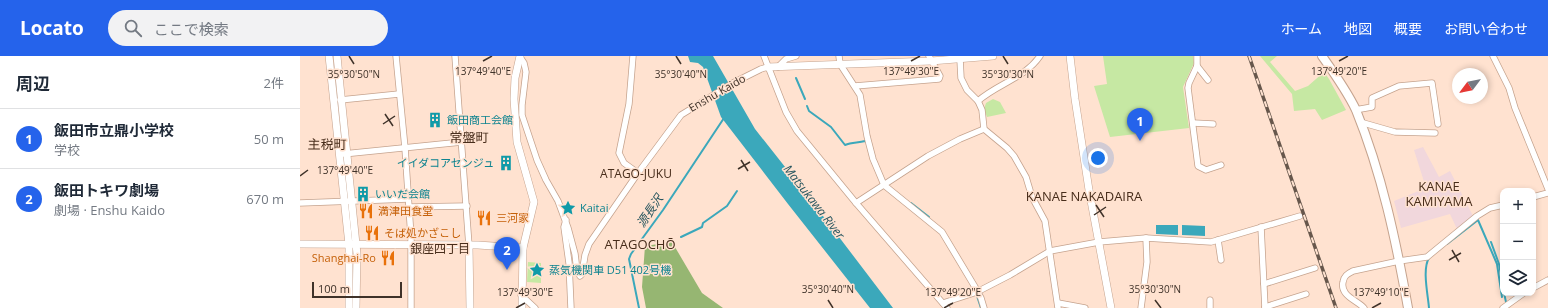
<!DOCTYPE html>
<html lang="ja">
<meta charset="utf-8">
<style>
:root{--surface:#fff;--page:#f2f2f3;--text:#1f2937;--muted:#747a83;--line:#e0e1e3;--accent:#2563eb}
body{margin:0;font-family:"Open Sans","Noto Sans JP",sans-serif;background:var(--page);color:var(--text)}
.controls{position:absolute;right:12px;bottom:12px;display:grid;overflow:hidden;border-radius:8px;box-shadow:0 2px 6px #0003}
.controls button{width:36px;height:36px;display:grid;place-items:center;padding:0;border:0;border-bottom:1px solid var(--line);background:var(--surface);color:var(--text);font:20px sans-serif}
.compass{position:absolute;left:1152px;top:12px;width:36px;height:36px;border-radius:50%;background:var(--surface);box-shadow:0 2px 6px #0003;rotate:238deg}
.scale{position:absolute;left:12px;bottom:10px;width:90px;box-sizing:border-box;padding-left:4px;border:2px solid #3f3229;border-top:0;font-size:11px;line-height:14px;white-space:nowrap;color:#3f3229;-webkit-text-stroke:3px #ffe2d0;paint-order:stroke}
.you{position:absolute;left:798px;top:102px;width:14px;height:14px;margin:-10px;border:3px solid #fff;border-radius:50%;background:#1a73e8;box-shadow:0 0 0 6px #1a73e833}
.badge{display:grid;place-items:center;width:26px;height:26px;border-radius:50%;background:var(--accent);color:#fff;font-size:13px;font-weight:700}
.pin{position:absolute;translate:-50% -33px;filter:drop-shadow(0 1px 2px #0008)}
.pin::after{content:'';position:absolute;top:21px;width:14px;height:12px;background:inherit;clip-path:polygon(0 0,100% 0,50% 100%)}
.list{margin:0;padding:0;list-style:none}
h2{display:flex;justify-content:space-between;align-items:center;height:52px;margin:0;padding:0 16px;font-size:17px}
h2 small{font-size:13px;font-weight:400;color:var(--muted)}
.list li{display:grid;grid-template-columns:26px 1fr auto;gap:12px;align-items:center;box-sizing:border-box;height:60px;padding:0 16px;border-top:1px solid var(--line)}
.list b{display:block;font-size:15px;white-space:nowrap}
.list p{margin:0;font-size:13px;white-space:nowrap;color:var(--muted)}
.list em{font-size:13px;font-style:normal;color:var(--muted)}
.icon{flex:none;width:22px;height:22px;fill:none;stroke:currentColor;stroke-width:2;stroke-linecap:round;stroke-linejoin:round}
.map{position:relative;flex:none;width:1248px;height:252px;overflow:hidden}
header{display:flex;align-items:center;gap:24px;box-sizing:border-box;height:56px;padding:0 20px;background:var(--accent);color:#fff}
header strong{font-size:19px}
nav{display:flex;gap:22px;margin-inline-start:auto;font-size:14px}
.search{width:280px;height:36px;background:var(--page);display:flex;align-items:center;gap:10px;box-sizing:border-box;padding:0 14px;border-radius:22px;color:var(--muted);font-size:15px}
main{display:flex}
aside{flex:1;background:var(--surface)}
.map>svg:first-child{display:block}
</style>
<header>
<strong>Locato</strong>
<div class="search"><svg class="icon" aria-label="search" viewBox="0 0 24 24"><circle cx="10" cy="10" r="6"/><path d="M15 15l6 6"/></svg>ここで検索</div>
<nav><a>ホーム</a><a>地図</a><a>概要</a><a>お問い合わせ</a></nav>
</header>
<main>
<aside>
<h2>周辺<small>2件</small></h2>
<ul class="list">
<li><span class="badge">1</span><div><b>飯田市立鼎小学校</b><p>学校</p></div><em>50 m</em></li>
<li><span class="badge">2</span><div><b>飯田トキワ劇場</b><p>劇場 · Enshu Kaido</p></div><em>670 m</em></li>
</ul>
</aside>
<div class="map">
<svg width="1248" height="252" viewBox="0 0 1248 252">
<rect width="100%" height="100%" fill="#ffe2d0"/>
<path fill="#f1d7dc" d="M1123 91 1139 121 1150 115 1173 160 1157 173 1150 158 1101 172 1094 145 1126 132 1114 94Z"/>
<g fill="#c6e8a3">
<path d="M803 0H893L894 7 883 31 889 72 810 81 794 30 807 28Z"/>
<path d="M960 0H977L970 6 995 35 1008 30 1024 16 1029 23 1046 54 1022 64 1015 53 994 55 992 38Z"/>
<path d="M693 43 700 46 706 57 687 61 684 53 686 47Z"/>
<path d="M228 206 241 207V227L227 226Z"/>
</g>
<path fill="#96b672" d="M372 186 402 237 423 252H346L342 231 345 190Z"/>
<g fill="#3ba8bb">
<path d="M388 0H413L455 73 504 135 593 252H570L488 148 421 61 403 11 398 7 390 6Z"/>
<path d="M856 169H878V179L856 178Z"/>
<path d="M882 169 905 170V180L882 179Z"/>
</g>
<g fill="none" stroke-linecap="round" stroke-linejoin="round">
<g stroke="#3ba8bb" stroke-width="2">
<path d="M496 22 505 43"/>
<path d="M507 50 509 55 531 71 545 89C552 86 558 87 565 85L566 86"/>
<path d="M611 147 629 161"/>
<path d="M381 181 402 171 403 167 427 150 437 135"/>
<path d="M1191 186 1199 208 1203 229"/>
<path d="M1147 188 1178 164 1197 208 1202 241"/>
<path d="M1129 202C1122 213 1128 239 1129 252"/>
<path d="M1204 237 1206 246"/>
<path d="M677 240 681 252"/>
<path d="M339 252 329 203 331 198 363 154 424 62"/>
</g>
<g stroke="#c5a38e" stroke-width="7">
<g id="minor">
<path d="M96 0 105 92 111 181V252"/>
<path d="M155 0 169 190"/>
<path d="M333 0 329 48 319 97 324 107 338 117"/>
<path d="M464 0 486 56 497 75 556 147 647 252"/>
<path d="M539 0 540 8 560 39 567 80 573 103 584 129 642 176 675 231 681 242 684 252"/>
<path d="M897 0V10L889 27 888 32 898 110 906 114 921 109"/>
<path d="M1193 0 1209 32 1215 52 1248 133"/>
<path d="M220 1 224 7 226 16 222 49V59L237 104 246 124 258 145 268 172 275 198 277 215 280 220 282 218 285 199 289 188 338 117 381 59 433 27 461 13 468 11"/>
<path d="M660 3 661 22 667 34 678 45 682 54 684 73 707 92 714 100 726 121 732 141 745 165 758 252"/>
<path d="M897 10 908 24"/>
<path d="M478 11 486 3 496 0"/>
<path d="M555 30 639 23 640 20 629 0"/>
<path d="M40 44 99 38"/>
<path d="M678 45C697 28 725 22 740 0"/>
<path d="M1055 54 1072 51V42L1099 30 1132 27 1138 68"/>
<path d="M1060 66 1095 76 1135 77"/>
<path d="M893 67 913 68"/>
<path d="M43 98 162 86"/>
<path d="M1233 141 1248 137"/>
<path d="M0 147 108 143"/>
<path d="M556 147 628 100 660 83 684 73"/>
<path d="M109 151 167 150"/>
<path d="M266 164 264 171 269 207 271 252"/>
<path d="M961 171 965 252"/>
<path d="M918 184 921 204"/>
<path d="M964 228 1015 212"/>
<path d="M1233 232 1248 224"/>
<path d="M221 239 235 252"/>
<path d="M643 247 677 236 710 219 750 195 799 186 846 182 911 186 1000 160"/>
<path d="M758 247 785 252"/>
<path d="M965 251 1006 238"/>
<path d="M841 252 847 206 846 182"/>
<path d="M910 252V244"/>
<path d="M1064 252C1057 244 1040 240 1043 226 1044 220 1047 218 1053 215L1099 205 1127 201 1177 160 1190 152 1203 149"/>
<path d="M1203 252 1224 237"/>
</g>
</g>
<g stroke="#c5a38e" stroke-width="8">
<g id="tertiary">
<path d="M29 0 49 189V252"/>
<path d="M37 0 57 198 56 252"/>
<path d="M220 0 215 22 214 43 217 86 234 146 223 192 222 252"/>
<path d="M770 0 775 43 789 134 811 252"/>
<path d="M468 11 631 5 693 0"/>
<path d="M0 188 178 189 223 192"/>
<path d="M169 190 170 252"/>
</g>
</g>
<g stroke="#c5a38e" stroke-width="10">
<path id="secondary" d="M1022 0C1034 17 1047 35 1056 54 1082 118 1096 185 1108 252"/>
</g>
<use href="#minor" stroke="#fff" stroke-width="5.5"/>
<use href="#tertiary" stroke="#fff" stroke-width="7"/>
<use href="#secondary" stroke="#fff" stroke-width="8"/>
<g stroke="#67574c" stroke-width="3.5">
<path id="rail" d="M949 0 1036 252"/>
</g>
<use href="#rail" stroke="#ffe2d0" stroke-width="2" stroke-dasharray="6" stroke-linecap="butt"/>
</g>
<path fill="none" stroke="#3f3229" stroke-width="1.5" d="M49 0 54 8M376 0 381 8M703 0 708 8M183 5 192 0M611 5 620 0M1039 5 1048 0M85 58 93 70M83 68 95 60M441 104 448 115M438 113 450 106M0 120 8 114M796 149 804 161M794 159 806 151M1152 194 1159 206M1149 204 1161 197M528 244 533 252M855 244 861 252M216 252 225 247M644 252 653 247M1072 252 1081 247"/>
<defs>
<g id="building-bare" transform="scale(1.2)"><path d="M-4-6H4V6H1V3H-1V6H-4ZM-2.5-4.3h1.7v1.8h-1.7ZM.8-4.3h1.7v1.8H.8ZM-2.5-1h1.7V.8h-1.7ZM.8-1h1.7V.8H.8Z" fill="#0f9aa8" stroke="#ffe2d0" stroke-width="2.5" paint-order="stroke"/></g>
<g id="sight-bare" transform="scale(1.2)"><path d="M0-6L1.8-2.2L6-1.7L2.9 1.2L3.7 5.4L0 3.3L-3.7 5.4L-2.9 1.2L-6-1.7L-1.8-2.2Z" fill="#0f9aa8" stroke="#ffe2d0" stroke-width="2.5" paint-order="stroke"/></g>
<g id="restaurant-bare" transform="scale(1.2)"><path d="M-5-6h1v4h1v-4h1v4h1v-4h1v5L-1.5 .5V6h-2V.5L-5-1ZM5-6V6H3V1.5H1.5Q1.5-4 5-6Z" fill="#e8710a" stroke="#ffe2d0" stroke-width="2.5" paint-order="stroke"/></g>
</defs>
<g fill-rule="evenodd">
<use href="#building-bare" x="135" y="64"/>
<use href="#building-bare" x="206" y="107"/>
<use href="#building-bare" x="63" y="138"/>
<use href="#sight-bare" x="268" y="152"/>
<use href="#restaurant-bare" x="66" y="155"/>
<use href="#restaurant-bare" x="184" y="162"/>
<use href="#restaurant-bare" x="72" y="177"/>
<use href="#restaurant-bare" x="88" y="202"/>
<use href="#sight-bare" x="237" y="214"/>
</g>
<g text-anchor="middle" stroke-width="3" stroke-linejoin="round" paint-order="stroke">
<g font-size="11" fill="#3f3229" stroke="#ffe2d0">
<text transform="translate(417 37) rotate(-30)" y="4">Enshu Kaido</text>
</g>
<g font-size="11" fill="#0d838f" stroke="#ffe2d0" text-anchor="start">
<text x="147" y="68">飯田商工会館</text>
<text x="194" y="111" text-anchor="end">イイダコアセンジュ</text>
<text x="75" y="142">いいだ会館</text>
<text x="280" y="156">Kaitai</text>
<text x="249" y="218">蒸気機関車 D51 402号機</text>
</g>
<g font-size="11" fill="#c56008" stroke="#ffe2d0" text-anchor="start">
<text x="78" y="159">満津田食堂</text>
<text x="196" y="166">三河家</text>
<text x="84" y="181">そば処かざこし</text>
<text x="76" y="206" text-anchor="end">Shanghai-Ro</text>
</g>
<g font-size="12" fill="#482d1b" stroke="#ffe2d0">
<text x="336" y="122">ATAGO-JUKU</text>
<text x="140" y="197">銀座四丁目</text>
</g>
<g font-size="12" font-style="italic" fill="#27555e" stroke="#ffe2d0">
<text transform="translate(514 146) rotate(52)" y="4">Matsukawa River</text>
<text transform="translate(350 155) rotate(-56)" y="4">源長沢</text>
</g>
<g font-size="13" fill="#482d1b" stroke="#ffe2d0">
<text x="169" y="86">常盤町</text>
<text x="27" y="93">主税町</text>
<text x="1139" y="135">KANAE<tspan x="1139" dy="15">KAMIYAMA</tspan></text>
<text x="784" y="145">KANAE NAKADAIRA</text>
<text x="340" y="193">ATAGOCHŌ</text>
</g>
</g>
<g font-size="10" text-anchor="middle" fill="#3f3229" stroke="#ffe2d0" stroke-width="3" stroke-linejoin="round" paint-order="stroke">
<text x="183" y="19">137°49'40"E</text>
<text x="611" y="19">137°49'30"E</text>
<text x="1039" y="19">137°49'20"E</text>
<text x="54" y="22">35°30'50"N</text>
<text x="381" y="22">35°30'40"N</text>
<text x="708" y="22">35°30'30"N</text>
<text x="45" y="118">137°49'40"E</text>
<text x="528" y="237">35°30'40"N</text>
<text x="855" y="237">35°30'30"N</text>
<text x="225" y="240">137°49'30"E</text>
<text x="653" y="240">137°49'20"E</text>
<text x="1081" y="240">137°49'10"E</text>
</g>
</svg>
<div class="controls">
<button>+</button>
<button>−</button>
<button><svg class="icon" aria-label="layers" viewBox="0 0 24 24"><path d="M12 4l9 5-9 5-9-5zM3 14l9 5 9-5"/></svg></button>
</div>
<svg class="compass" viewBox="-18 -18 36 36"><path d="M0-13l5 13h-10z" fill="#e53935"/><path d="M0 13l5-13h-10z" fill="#747a83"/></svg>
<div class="scale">100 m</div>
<div class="you"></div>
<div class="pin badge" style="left:840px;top:85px">1</div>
<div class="pin badge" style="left:207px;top:214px">2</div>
</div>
</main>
